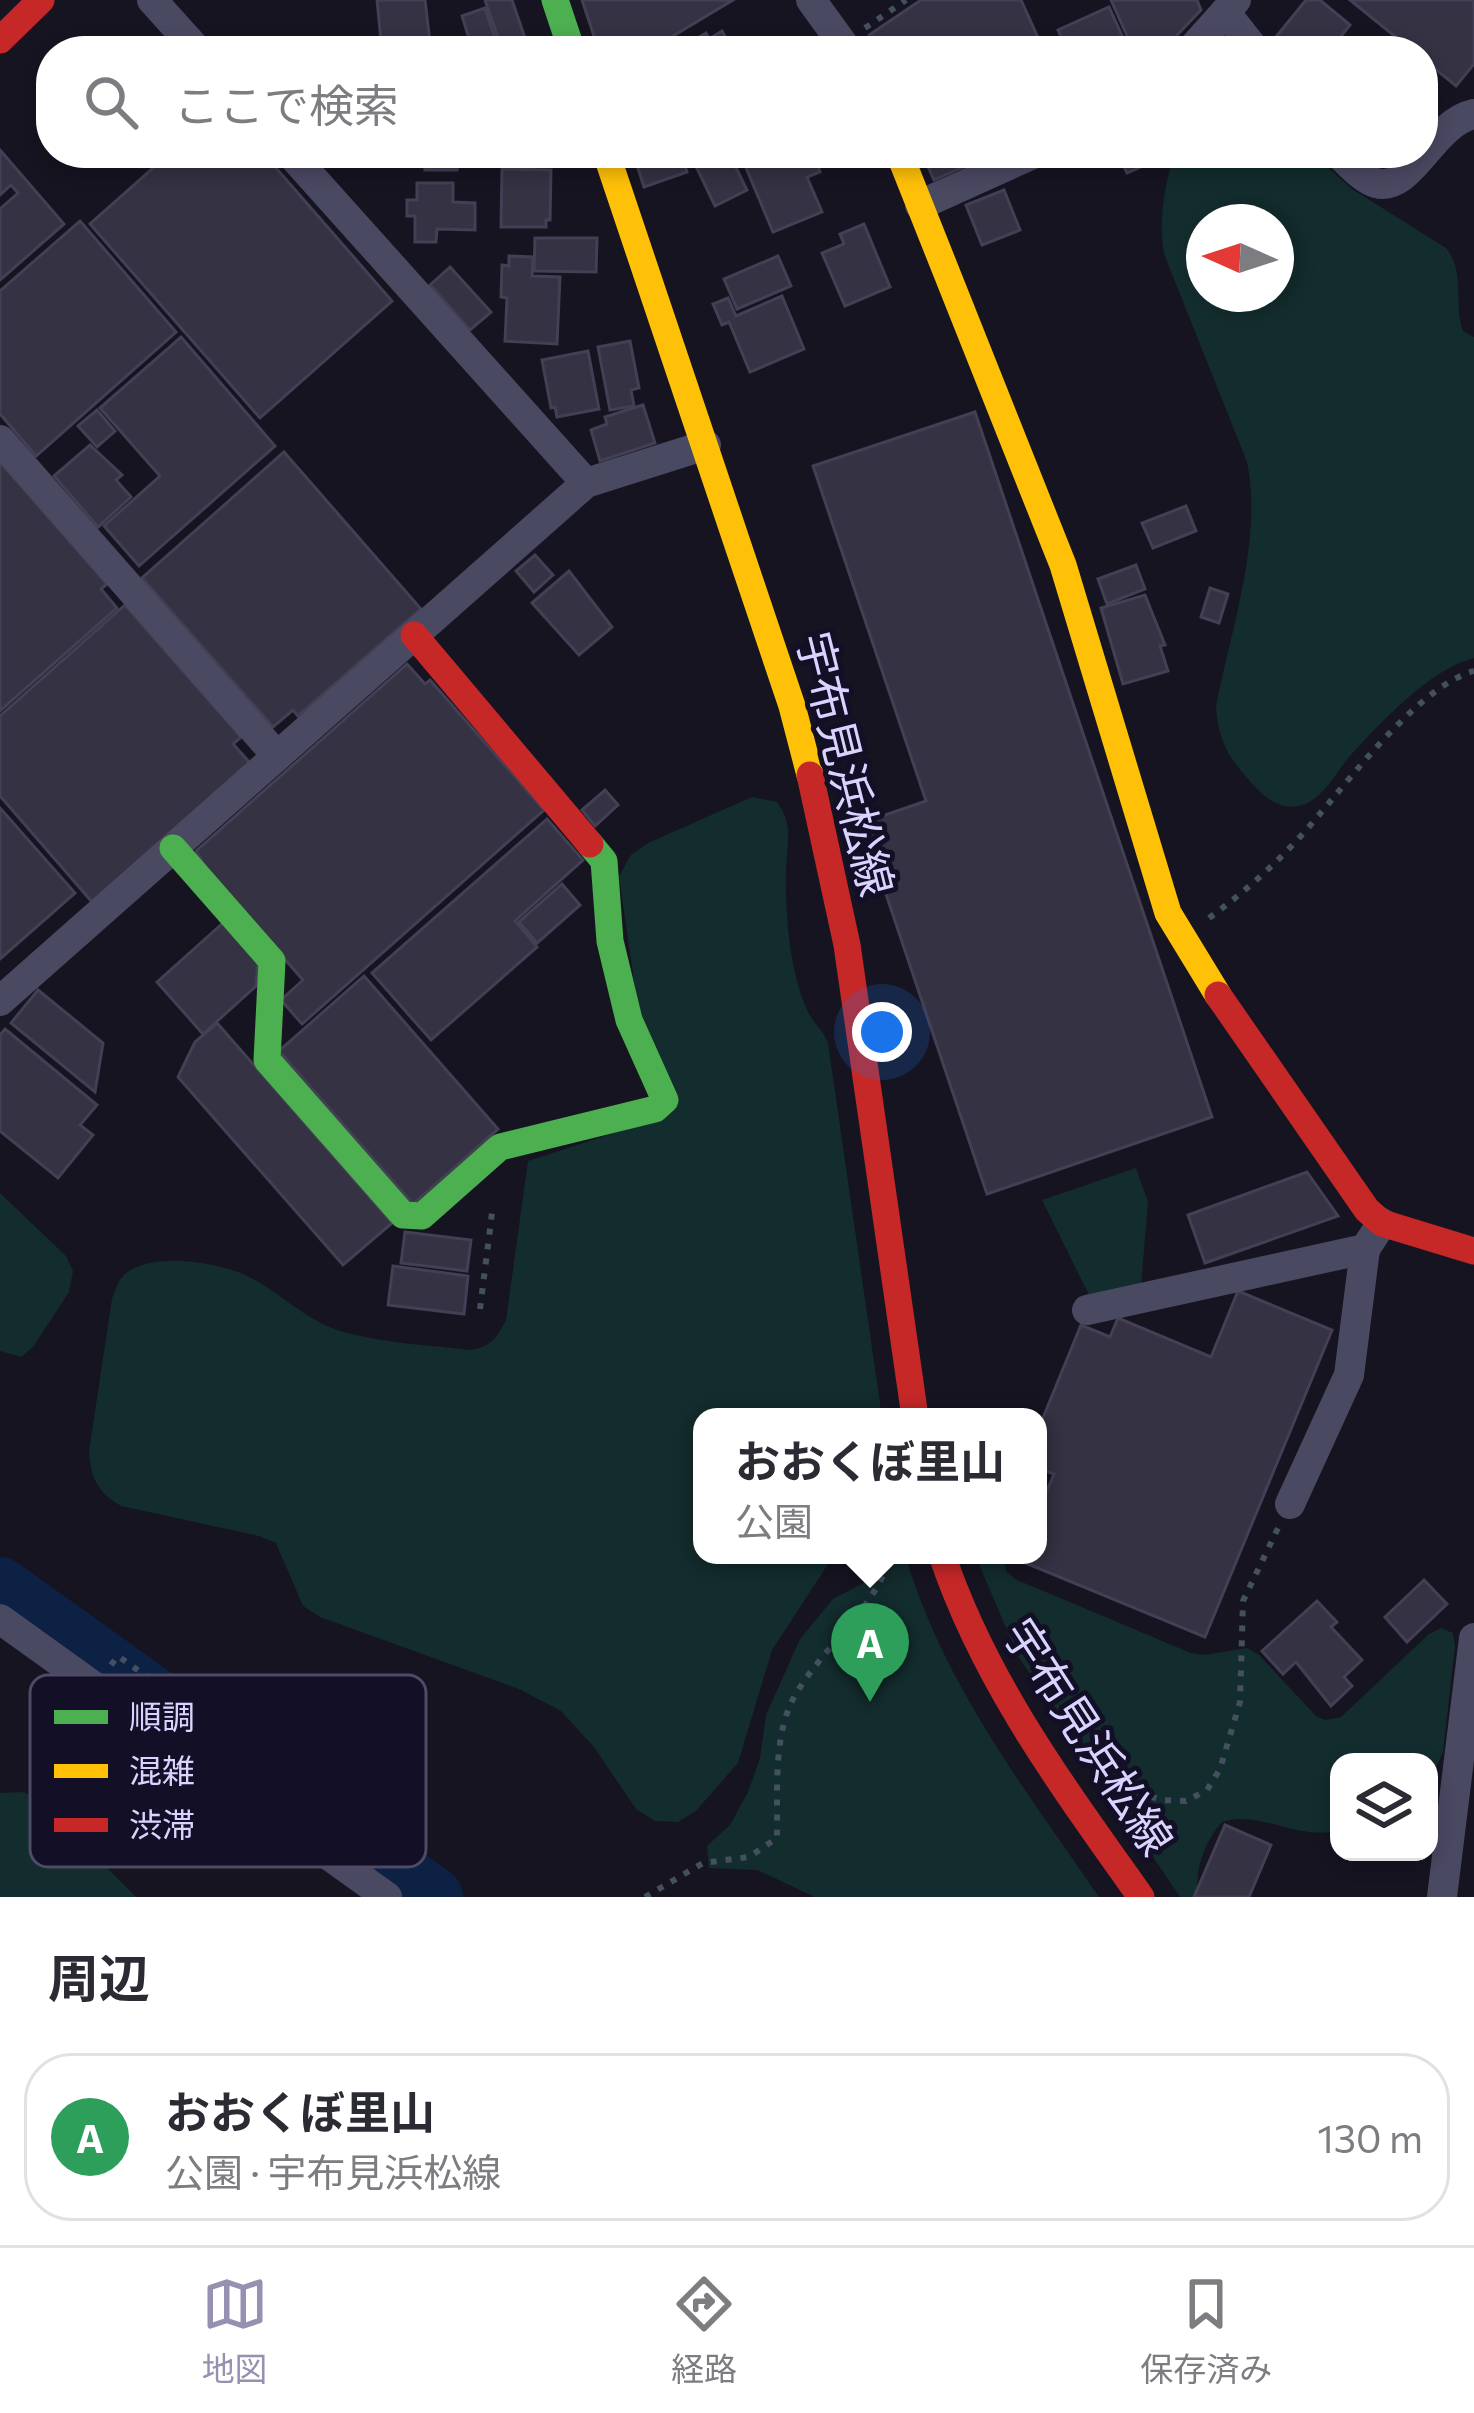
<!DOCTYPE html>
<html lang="ja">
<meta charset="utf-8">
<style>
:root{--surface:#fff;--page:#f7f7f7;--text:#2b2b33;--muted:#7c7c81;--line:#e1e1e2;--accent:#9591b1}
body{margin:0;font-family:Commissioner,"Noto Sans JP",sans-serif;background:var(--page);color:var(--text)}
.controls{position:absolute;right:36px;bottom:36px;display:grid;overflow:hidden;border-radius:24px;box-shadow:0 6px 18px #0003}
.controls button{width:108px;height:108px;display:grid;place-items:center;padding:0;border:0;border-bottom:3px solid var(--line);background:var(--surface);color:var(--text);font:60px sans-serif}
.compass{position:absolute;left:1186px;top:204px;width:108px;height:108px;border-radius:50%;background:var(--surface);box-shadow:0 6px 18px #0003;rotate:273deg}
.you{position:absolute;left:882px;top:1032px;width:42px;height:42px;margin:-30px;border:9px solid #fff;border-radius:50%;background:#1a73e8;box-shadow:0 0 0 18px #1a73e833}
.badge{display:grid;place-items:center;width:78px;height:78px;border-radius:50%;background:var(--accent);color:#fff;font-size:39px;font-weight:700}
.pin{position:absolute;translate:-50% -99px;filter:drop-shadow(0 3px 6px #0008)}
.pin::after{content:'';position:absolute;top:63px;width:42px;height:36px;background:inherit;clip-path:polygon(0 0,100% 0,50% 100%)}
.popup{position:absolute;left:693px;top:1408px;width:354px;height:156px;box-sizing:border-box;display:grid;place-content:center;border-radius:24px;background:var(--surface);filter:drop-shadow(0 3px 9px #0005);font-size:39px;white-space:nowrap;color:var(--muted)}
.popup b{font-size:45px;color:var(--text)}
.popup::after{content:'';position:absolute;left:50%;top:100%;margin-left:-24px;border:24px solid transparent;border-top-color:var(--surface)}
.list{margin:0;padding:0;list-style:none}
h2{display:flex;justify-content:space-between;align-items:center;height:156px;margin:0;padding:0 48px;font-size:51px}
h2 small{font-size:39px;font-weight:400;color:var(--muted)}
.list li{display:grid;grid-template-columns:78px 1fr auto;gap:36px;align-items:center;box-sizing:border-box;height:168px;margin:0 24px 24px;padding:0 24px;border:3px solid var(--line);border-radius:48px}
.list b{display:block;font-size:45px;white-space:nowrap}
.list p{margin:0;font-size:39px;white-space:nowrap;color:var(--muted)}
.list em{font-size:39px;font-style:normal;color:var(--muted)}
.icon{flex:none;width:66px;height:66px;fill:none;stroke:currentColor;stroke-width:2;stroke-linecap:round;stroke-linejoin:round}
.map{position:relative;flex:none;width:1474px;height:1897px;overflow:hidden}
.search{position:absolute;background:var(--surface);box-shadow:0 6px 18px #0003;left:36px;right:36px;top:36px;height:132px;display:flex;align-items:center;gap:30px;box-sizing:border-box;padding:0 42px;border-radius:48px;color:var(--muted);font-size:45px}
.sheet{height:348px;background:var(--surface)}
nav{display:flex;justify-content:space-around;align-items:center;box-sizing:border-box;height:168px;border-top:3px solid var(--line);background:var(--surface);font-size:33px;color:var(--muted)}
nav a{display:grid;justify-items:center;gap:6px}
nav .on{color:var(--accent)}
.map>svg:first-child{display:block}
</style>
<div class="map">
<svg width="1474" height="1897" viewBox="0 0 1474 1897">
<rect width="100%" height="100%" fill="#161421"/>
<g fill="#132c2d" fill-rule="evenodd">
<path d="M1174 153H1312L1352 189 1446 248C1466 273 1453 302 1463 331L1474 337V658C1431 668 1380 723 1350 756 1337 771 1325 796 1305 804 1282 813 1263 797 1249 780 1227 756 1218 739 1216 706 1231 630 1263 538 1247 462L1164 254C1158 217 1165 188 1174 153ZM1204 222H1276V294H1204Z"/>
<path d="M752 797 777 802C795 827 786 846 786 873 785 916 790 973 808 1012 814 1024 824 1031 828 1043L882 1417H702V1555H834L772 1650 738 1763 696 1811 678 1822 655 1821 636 1809 594 1747 561 1711 519 1689 320 1617 303 1606 276 1543 259 1536 121 1506C97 1492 91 1478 89 1451L112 1299C115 1290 118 1280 125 1274 150 1252 213 1261 243 1274 277 1289 303 1319 340 1331 381 1343 427 1345 470 1350 491 1347 497 1338 506 1320L528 1161 660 1118 639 1016 619 876 631 855 648 843Z"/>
<path d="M1136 1168 1148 1202 1141 1286 1090 1297 1042 1200Z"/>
<path d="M0 1193 66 1256 73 1271 69 1292 33 1347 21 1357 0 1351Z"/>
<path d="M881 1555H905C943 1683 1024 1788 1099 1897H815L757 1870 709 1868 707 1846 730 1825 748 1792 760 1758 766 1715 800 1639 833 1599 875 1577Z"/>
<path d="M975 1555H1004L1006 1571 1015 1579 1191 1653 1205 1655 1247 1648 1259 1655 1316 1716 1325 1720 1341 1717 1429 1634 1441 1628 1453 1633 1455 1647 1443 1752 1432 1777 1429 1780V1762H1339V1830C1300 1842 1259 1809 1222 1822 1205 1841 1193 1872 1199 1897H1180L1018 1656Z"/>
<path d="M24 1792 44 1804 136 1897H0V1793Z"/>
</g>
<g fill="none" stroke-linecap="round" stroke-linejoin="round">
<path stroke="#0d2144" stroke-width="60" d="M0 1587 433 1897"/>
</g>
<g fill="#343243" stroke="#433f54" stroke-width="3">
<path d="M377 0H425L431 51H382Z"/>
<path d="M485 0H512L526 41 502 49Z"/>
<path d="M582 0H733L648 51H599Z"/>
<path d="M921 0H1021L1044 51H876L869 35Z"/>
<path d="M1111 0H1197L1201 10 1162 51H1134Z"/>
<path d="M1306 0H1320L1350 25 1329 51H1291L1275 38Z"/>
<path d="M1350 0H1474V64L1456 86 1423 59V51H1413Z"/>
<path d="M1109 7 1129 51H1067L1058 30Z"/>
<path d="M485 8 497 44 473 51 462 16Z"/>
<path d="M722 31 733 51H675L706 33 709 39Z"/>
<path d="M0 150 64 224 0 280V209L18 193 11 185 0 195Z"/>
<path d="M170 153H263L392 301 260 418 90 224Z"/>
<rect x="425" y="153" width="32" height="17"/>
<path d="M633 153H681L687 172 644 187Z"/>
<path d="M703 153H729L747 190 715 206 693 160Z"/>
<path d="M766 153H813L820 172 807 177 822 212 773 232 744 163Z"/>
<path d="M922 153H994L934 180Z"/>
<path d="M1118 153H1161L1163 157 1127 173Z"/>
<path d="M502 169 551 170 550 220H546V227H501Z"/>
<path d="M417 183H453V202L475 203V230L437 229 436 242H415V216H407V200H417Z"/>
<path d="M1004 190 1020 230 982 245 966 205Z"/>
<path d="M80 221 176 332 36 456 0 414V291Z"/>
<path d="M864 224 890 287 845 306 822 253 844 244 840 234Z"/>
<path d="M535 238H597L596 272 534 271Z"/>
<path d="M509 256 533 257 532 276 560 277 557 344 505 341 507 298 501 297 502 265 509 266Z"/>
<path d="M778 256 791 286 737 309 724 279Z"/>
<path d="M450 267 491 312 470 330 430 285Z"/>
<path d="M782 296 804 349 750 372 729 322 722 325 713 304 728 298 736 316Z"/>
<path d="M181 337 275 446 139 566 104 526 160 476 100 408Z"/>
<path d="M630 341 639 388 631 390 634 406 610 410 598 347Z"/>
<path d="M588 351 599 409 557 417 555 407 551 408 542 360Z"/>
<path d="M643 405 655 443 600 461 591 430 607 424 605 417Z"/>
<path d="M97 410 115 431 97 447 78 426Z"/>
<path d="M975 412 1212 1117 987 1194 862 823 926 801 813 466Z"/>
<path d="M90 445 122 475 116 480 131 497 98 527 54 476Z"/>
<path d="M284 452 421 609 298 716 293 710 273 727 142 578Z"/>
<path d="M0 462 107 584 101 589 117 608 0 711Z"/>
<path d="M1186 506 1196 531 1153 548 1142 523Z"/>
<path d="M535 555 553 575 534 592 516 571Z"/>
<path d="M1136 565 1145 589 1107 604 1098 579Z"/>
<path d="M569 571 612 627 579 655 532 603Z"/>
<path d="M1210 588 1228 594 1219 623 1201 617Z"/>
<path d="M1145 595 1165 645 1160 646 1168 671 1123 684 1101 608Z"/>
<path d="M125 605 241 737 233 744 250 763 93 903 0 796V716Z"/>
<path d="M407 664 425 684 430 680 544 810 302 1024 281 1000 303 980 209 873 196 851Z"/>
<path d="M605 790 618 805 595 826 582 810Z"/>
<path d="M0 808 75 893 0 959Z"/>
<path d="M547 819 583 860 515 921 537 947 431 1040 372 973Z"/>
<path d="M562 884 580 905 537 943 519 922Z"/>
<path d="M224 922 258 960 256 986 203 1034 157 982Z"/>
<path d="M364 976 498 1129 413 1204 279 1051Z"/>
<path d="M38 990 103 1043 95 1092 11 1023Z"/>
<path d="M217 1023 392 1223 343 1265 178 1077 195 1042Z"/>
<path d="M5 1029 97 1105 80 1125 93 1135 58 1178 0 1131V1035Z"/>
<path d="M1307 1172 1338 1216 1205 1263 1188 1215Z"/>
<path d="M405 1232 471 1240 467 1271 401 1263Z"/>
<path d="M393 1266 468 1276 464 1314 388 1305Z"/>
<path d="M1238 1291 1332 1330 1205 1637 1018 1560 1020 1555H1038V1512L1054 1474 1038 1468V1430L1081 1325 1110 1337 1118 1318 1211 1357Z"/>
<path d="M1424 1580 1447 1604 1407 1642 1385 1617Z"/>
<path d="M1317 1601 1337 1622 1331 1627 1362 1660 1344 1677 1352 1686 1331 1706 1296 1662 1283 1674 1262 1651Z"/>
<path d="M1225 1825 1271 1845 1249 1897H1194Z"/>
</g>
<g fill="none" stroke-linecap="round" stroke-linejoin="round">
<g stroke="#44505f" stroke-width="6" stroke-dasharray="6 9" stroke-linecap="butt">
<path d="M865 28 906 0"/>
<path d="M1209 918C1249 889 1286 855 1318 816 1355 773 1420 686 1474 671"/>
<path d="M480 1309 493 1205"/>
<path d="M111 1665 118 1656 371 1837"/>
<path d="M1108 1782 1161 1800 1186 1801 1207 1790 1220 1769 1240 1702 1243 1601 1278 1528"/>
<path d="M645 1897 703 1863 749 1857 777 1838C778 1792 772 1732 797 1692 826 1644 875 1609 891 1555"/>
</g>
<g stroke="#4a4962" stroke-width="30">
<path d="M152 0 198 51"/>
<path d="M811 0 848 51"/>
<path d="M1225 12 1256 51"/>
<path d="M1190 51 1236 0"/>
<path d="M290 153 586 483"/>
<path d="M1338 153C1349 163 1362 179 1376 183 1411 193 1432 123 1474 114"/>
<path d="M920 205 1035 153"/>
<path d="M0 440 277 756"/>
<path d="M0 1001 586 483 706 445"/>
<path d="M1087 1310 1365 1249 1382 1223"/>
<path d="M1290 1504 1349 1375 1365 1249"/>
<path d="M0 1619 387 1897"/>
<path d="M1442 1897 1474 1638"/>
</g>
<g stroke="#4caf50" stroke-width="27">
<path d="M555 0 572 51"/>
<path d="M173 848 272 961 267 1060 403 1215 422 1216 500 1147 655 1109 665 1100 629 1020 610 941 604 861 590 844"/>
</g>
<g stroke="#ffc107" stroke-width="27">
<path d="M606 153 792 706 810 775"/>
<path d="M899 153 1063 565 1168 913 1218 995"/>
</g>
<g stroke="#c62828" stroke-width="27">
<path d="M0 40 41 0"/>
<path d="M414 635 590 844"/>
<path d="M810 775 847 945 915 1417"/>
<path d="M1218 995 1367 1210 1382 1223 1474 1251"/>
<path d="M942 1555C985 1683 1064 1788 1141 1897"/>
</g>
</g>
<g text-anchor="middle" stroke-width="10" stroke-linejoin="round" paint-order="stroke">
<g font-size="45" fill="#d9d4ff" stroke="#130f26">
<text transform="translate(845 764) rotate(76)" y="16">宇布見浜松線</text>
<text transform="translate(1088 1737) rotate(57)" y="16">宇布見浜松線</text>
</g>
</g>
<rect x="30" y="1675" width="396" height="192" rx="18" fill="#130f26" stroke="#4e4a67" stroke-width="3"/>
<rect x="54" y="1710" width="54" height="14" fill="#4caf50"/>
<rect x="54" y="1764" width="54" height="14" fill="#ffc107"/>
<rect x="54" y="1818" width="54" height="14" fill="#c62828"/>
<g font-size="33" fill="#d9d4ff">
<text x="129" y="1729">順調</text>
<text x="129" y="1783">混雑</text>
<text x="129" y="1837">渋滞</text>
</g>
</svg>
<div class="controls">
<button><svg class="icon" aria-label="layers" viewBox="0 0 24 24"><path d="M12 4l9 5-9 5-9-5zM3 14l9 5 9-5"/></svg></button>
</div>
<svg class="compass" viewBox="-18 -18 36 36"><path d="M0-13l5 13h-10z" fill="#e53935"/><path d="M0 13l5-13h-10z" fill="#7c7c81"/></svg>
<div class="you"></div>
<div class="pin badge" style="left:870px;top:1702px;background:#2e9e5b">A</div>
<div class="popup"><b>おおくぼ里山</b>公園</div>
<div class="search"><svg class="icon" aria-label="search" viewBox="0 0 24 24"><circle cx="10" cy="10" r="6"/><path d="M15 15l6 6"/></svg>ここで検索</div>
</div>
<section class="sheet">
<h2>周辺<small></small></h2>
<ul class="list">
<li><span class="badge" style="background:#2e9e5b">A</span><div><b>おおくぼ里山</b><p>公園 · 宇布見浜松線</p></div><em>130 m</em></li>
</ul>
</section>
<nav>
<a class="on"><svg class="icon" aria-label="map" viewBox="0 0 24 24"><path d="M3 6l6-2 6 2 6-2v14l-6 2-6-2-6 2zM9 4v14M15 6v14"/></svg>地図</a>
<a><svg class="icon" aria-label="directions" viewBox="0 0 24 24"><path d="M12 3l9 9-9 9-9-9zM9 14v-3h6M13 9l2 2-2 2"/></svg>経路</a>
<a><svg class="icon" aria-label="saved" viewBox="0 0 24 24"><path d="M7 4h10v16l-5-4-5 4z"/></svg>保存済み</a>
</nav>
